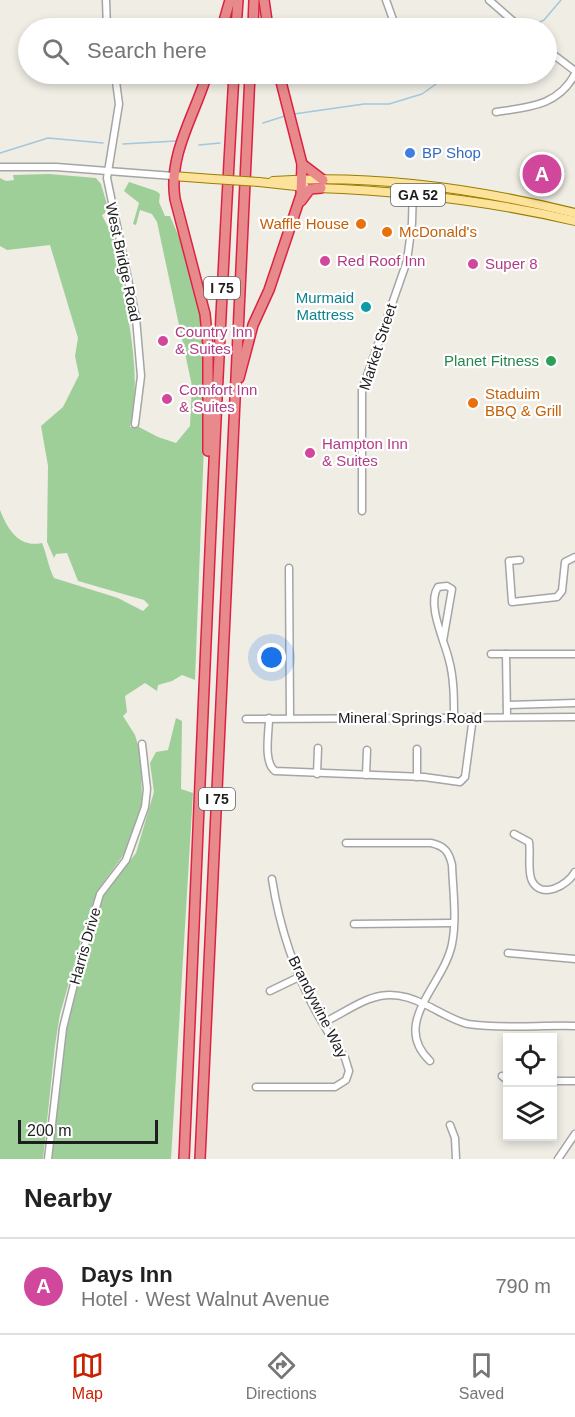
<!DOCTYPE html>
<meta charset="utf-8">
<style>
:root{--surface:#fff;--page:#f2f2f2;--text:#222;--muted:#767676;--line:#e0e0e0;--accent:#cc2100}
body{margin:0;font-family:Helvetica,sans-serif;background:var(--page);color:var(--text)}
.controls{position:absolute;right:18px;bottom:18px;display:grid;overflow:hidden;border-radius:0px;box-shadow:0 3px 9px #0003}
.controls button{width:54px;height:54px;display:grid;place-items:center;padding:0;border:0;border-bottom:2px solid var(--line);background:var(--surface);color:var(--text);font:30px sans-serif}
.scale{position:absolute;left:18px;bottom:15px;width:140px;box-sizing:border-box;padding-left:6px;border:3px solid #1e1e1e;border-top:0;font-size:16px;line-height:21px;white-space:nowrap;color:#1e1e1e;-webkit-text-stroke:4px #fff;paint-order:stroke}
.you{position:absolute;left:272px;top:658px;width:21px;height:21px;margin:-15px;border:4px solid #fff;border-radius:50%;background:#1a73e8;box-shadow:0 0 0 9px #1a73e833}
.badge{display:grid;place-items:center;width:39px;height:39px;border-radius:50%;background:var(--accent);color:#fff;font-size:20px;font-weight:700}
.pin{position:absolute;translate:-50% -50%;border:3px solid #fff;box-shadow:0 2px 6px #0006}
.list{margin:0;padding:0;list-style:none}
h2{display:flex;justify-content:space-between;align-items:center;height:78px;margin:0;padding:0 24px;font-size:26px}
h2 small{font-size:20px;font-weight:400;color:var(--muted)}
.list li{display:grid;grid-template-columns:39px 1fr auto;gap:18px;align-items:center;box-sizing:border-box;height:96px;padding:0 24px;border-top:2px solid var(--line)}
.list b{display:block;font-size:22px;white-space:nowrap}
.list p{margin:0;font-size:20px;white-space:nowrap;color:var(--muted)}
.list em{font-size:20px;font-style:normal;color:var(--muted)}
.icon{flex:none;width:33px;height:33px;fill:none;stroke:currentColor;stroke-width:2;stroke-linecap:round;stroke-linejoin:round}
.map{position:relative;flex:none;width:575px;height:1159px;overflow:hidden}
.search{position:absolute;background:var(--surface);box-shadow:0 3px 9px #0003;left:18px;right:18px;top:18px;height:66px;display:flex;align-items:center;gap:15px;box-sizing:border-box;padding:0 21px;border-radius:33px;color:var(--muted);font-size:22px}
.sheet{height:174px;background:var(--surface)}
nav{display:flex;justify-content:space-around;align-items:center;box-sizing:border-box;height:84px;border-top:2px solid var(--line);background:var(--surface);font-size:16px;color:var(--muted)}
nav a{display:grid;justify-items:center;gap:3px}
nav .on{color:var(--accent)}
.map>svg:first-child{display:block}
</style>
<div class="map">
<svg width="575" height="1159" viewBox="0 0 575 1159">
<rect width="100%" height="100%" fill="#efede4"/>
<g fill="#9fcf98">
<path d="M49 174 96 178 101 184 109 211 102 215C106 224 116 239 117 249 124 307 144 370 130 427L137 426 158 437 176 443 190 426 192 386 157 222 152 214 140 210 136 225 133 224 139 203 124 191 129 182 156 191 160 194 159 202 165 216H170L185 251 198 293 207 366 195 680 182 675 172 681 158 685 157 691 145 683 125 696 127 712 123 716 135 735 141 755 142 804 127 850 97 891 84 930 60 1014 55 1045 43 1159H0V510C8 530 19 548 42 543 47 555 48 566 54 578L118 598 143 611 149 605 144 600 78 581 67 553 56 554 54 558 47 542 48 466 41 426 63 407 79 375 75 356 78 338 50 245 7 250 0 246V178L6 181 14 180 13 175Z"/>
<path d="M176 718 182 721 181 789 193 793 171 1159H51L66 1032 80 976 103 897 136 853 154 792 150 763 156 752 168 750Z"/>
</g>
<g fill="none" stroke-linecap="round" stroke-linejoin="round">
<g stroke="#a3c7dd" stroke-width="1.5">
<path d="M528 28 544 20 561 0"/>
<path d="M294 114 364 104H389L422 94 450 74"/>
<path d="M263 123 285 116"/>
<path d="M123 144 176 141"/>
<path d="M199 145 220 143"/>
<path d="M0 153 48 138 103 143"/>
</g>
<g stroke="#a5a5a5" stroke-width="9">
<g id="minor">
<path d="M106 0 107 28"/>
<path d="M386 0 396 28"/>
<path d="M489 0 521 28"/>
<path d="M546 49 575 71"/>
<path d="M115 74 119 104 107 178 136 318 141 376 135 424"/>
<path d="M496 112C529 107 558 106 575 74"/>
<path d="M0 167H56L173 176"/>
<path d="M362 511V390L407 261 412 223 413 185"/>
<path d="M520 560 509 561 512 602 557 597 562 591 565 562 575 557"/>
<path d="M289 568 290 718"/>
<path d="M443 641 452 589 447 586 438 587C426 604 445 642 449 660 454 678 454 699 454 717"/>
<path d="M491 654H575"/>
<path d="M506 654 507 717"/>
<path d="M507 705 575 703"/>
<path d="M269 718C269 733 263 762 275 771L424 777 460 782 465 777 473 717"/>
<path d="M246 719 575 717"/>
<path d="M317 774 318 748"/>
<path d="M366 775 367 750"/>
<path d="M417 777V749"/>
<path d="M514 834 529 842C531 853 527 871 532 881 542 900 568 885 575 872"/>
<path d="M346 843H431C445 846 449 852 452 865 453 891 457 919 452 944 444 985 390 1023 430 1061"/>
<path d="M354 924 453 923"/>
<path d="M508 953 575 959"/>
<path d="M270 991 299 977"/>
<path d="M323 1023C363 1003 381 982 426 1005 439 1011 454 1021 468 1024 502 1029 540 1025 575 1026"/>
<path d="M502 1076 508 1081"/>
<path d="M552 1081H575"/>
<path d="M256 1087H335L346 1080 349 1071 345 1058C307 1005 282 944 272 879"/>
<path d="M450 1125 455 1138 456 1159"/>
<path d="M48 1159 63 1028 77 972 100 894 126 860 145 807 147 789 142 744"/>
<path d="M558 1159 575 1134"/>
</g>
</g>
<g stroke="#987e00" stroke-width="10">
<g id="major">
<path d="M173 176 213 179"/>
<path d="M273 181C373 174 478 189 575 213"/>
<path d="M259 182 305 187"/>
<path d="M317 188C404 191 490 201 575 221"/>
</g>
</g>
<g stroke="#dc2243" stroke-width="12">
<g id="highway">
<path d="M264 0 268 28"/>
<path d="M222 28 230 0"/>
<path d="M236 28 238 0"/>
<path d="M253 28 254 0"/>
<path d="M207 74C195 115 168 154 175 199L205 314 208 345V451"/>
<path d="M302 164 323 180"/>
<path d="M301 201 310 189 321 188"/>
<path d="M239 378 253 325 269 290 301 195 302 164 279 74"/>
<path d="M184 1159C200 797 213 435 234 74"/>
<path d="M200 1159 250 74"/>
</g>
</g>
<use href="#minor" stroke="#fff" stroke-width="6"/>
<use href="#major" stroke="#fde29b" stroke-width="8"/>
<use href="#highway" stroke="#e88a8c" stroke-width="9"/>
<g stroke="#987e00" stroke-width="10" stroke-linecap="butt">
<path id="major-bridge" d="M213 179 259 182"/>
</g>
<use href="#major-bridge" stroke="#fde29b" stroke-width="8"/>
</g>
<circle fill="#3f7fe0" stroke="#fff" stroke-width="2" cx="410" cy="153" r="6"/>
<g fill="#e8710a" stroke="#fff" stroke-width="2">
<circle cx="361" cy="224" r="6"/>
<circle cx="387" cy="232" r="6"/>
<circle cx="473" cy="403" r="6"/>
</g>
<g fill="#d1479c" stroke="#fff" stroke-width="2">
<circle cx="325" cy="261" r="6"/>
<circle cx="473" cy="264" r="6"/>
<circle cx="163" cy="341" r="6"/>
<circle cx="167" cy="399" r="6"/>
<circle cx="310" cy="453" r="6"/>
</g>
<circle fill="#0f9aa8" stroke="#fff" stroke-width="2" cx="366" cy="307" r="6"/>
<circle fill="#2e9e5b" stroke="#fff" stroke-width="2" cx="551" cy="361" r="6"/>
<g text-anchor="middle" stroke-width="4.5" stroke-linejoin="round" paint-order="stroke">
<g fill="#fff" stroke="#626262" stroke-width="1.5">
<rect x="391" y="184" width="54" height="22" rx="4.5"/>
<rect x="204" y="277" width="36" height="22" rx="4.5"/>
<rect x="199" y="788" width="36" height="22" rx="4.5"/>
</g>
<g font-size="14" font-weight="bold" fill="#1e1e1e">
<text x="418" y="200">GA 52</text>
<text x="222" y="293">I 75</text>
<text x="217" y="804">I 75</text>
</g>
<g font-size="15" fill="#366cbe" stroke="#fff" text-anchor="start">
<text x="422" y="158">BP Shop</text>
</g>
<g font-size="15" fill="#c56008" stroke="#fff" text-anchor="start">
<text x="349" y="229" text-anchor="end">Waffle House</text>
<text x="399" y="237">McDonald's</text>
<text x="485" y="399">Staduim<tspan x="485" dy="17">BBQ &amp; Grill</tspan></text>
</g>
<g font-size="15" fill="#b23c85" stroke="#fff" text-anchor="start">
<text x="337" y="266">Red Roof Inn</text>
<text x="485" y="269">Super 8</text>
<text x="175" y="337">Country Inn<tspan x="175" dy="17">&amp; Suites</tspan></text>
<text x="179" y="395">Comfort Inn<tspan x="179" dy="17">&amp; Suites</tspan></text>
<text x="322" y="449">Hampton Inn<tspan x="322" dy="17">&amp; Suites</tspan></text>
</g>
<g font-size="15" fill="#1e1e1e" stroke="#fff">
<text transform="translate(123 262) rotate(78)" y="5">West Bridge Road</text>
<text transform="translate(378 347) rotate(-72)" y="5">Market Street</text>
<text x="410" y="723">Mineral Springs Road</text>
<text transform="translate(85 946) rotate(-74)" y="5">Harris Drive</text>
<text transform="translate(318 1007) rotate(63)" y="5">Brandywine Way</text>
</g>
<g font-size="15" fill="#0d838f" stroke="#fff" text-anchor="end">
<text x="354" y="303">Murmaid<tspan x="354" dy="17">Mattress</tspan></text>
</g>
<g font-size="15" fill="#27864d" stroke="#fff" text-anchor="end">
<text x="539" y="366">Planet Fitness</text>
</g>
</g>
</svg>
<div class="controls">
<button><svg class="icon" aria-label="locate" viewBox="0 0 24 24"><circle cx="12" cy="12" r="6"/><path d="M12 2v4M12 18v4M2 12h4M18 12h4"/></svg></button>
<button><svg class="icon" aria-label="layers" viewBox="0 0 24 24"><path d="M12 4l9 5-9 5-9-5zM3 14l9 5 9-5"/></svg></button>
</div>
<div class="scale">200 m</div>
<div class="you"></div>
<div class="pin badge" style="left:542px;top:174px;background:#d1479c">A</div>
<div class="search"><svg class="icon" aria-label="search" viewBox="0 0 24 24"><circle cx="10" cy="10" r="6"/><path d="M15 15l6 6"/></svg>Search here</div>
</div>
<section class="sheet">
<h2>Nearby<small></small></h2>
<ul class="list">
<li><span class="badge" style="background:#d1479c">A</span><div><b>Days Inn</b><p>Hotel · West Walnut Avenue</p></div><em>790 m</em></li>
</ul>
</section>
<nav>
<a class="on"><svg class="icon" aria-label="map" viewBox="0 0 24 24"><path d="M3 6l6-2 6 2 6-2v14l-6 2-6-2-6 2zM9 4v14M15 6v14"/></svg>Map</a>
<a><svg class="icon" aria-label="directions" viewBox="0 0 24 24"><path d="M12 3l9 9-9 9-9-9zM9 14v-3h6M13 9l2 2-2 2"/></svg>Directions</a>
<a><svg class="icon" aria-label="saved" viewBox="0 0 24 24"><path d="M7 4h10v16l-5-4-5 4z"/></svg>Saved</a>
</nav>
